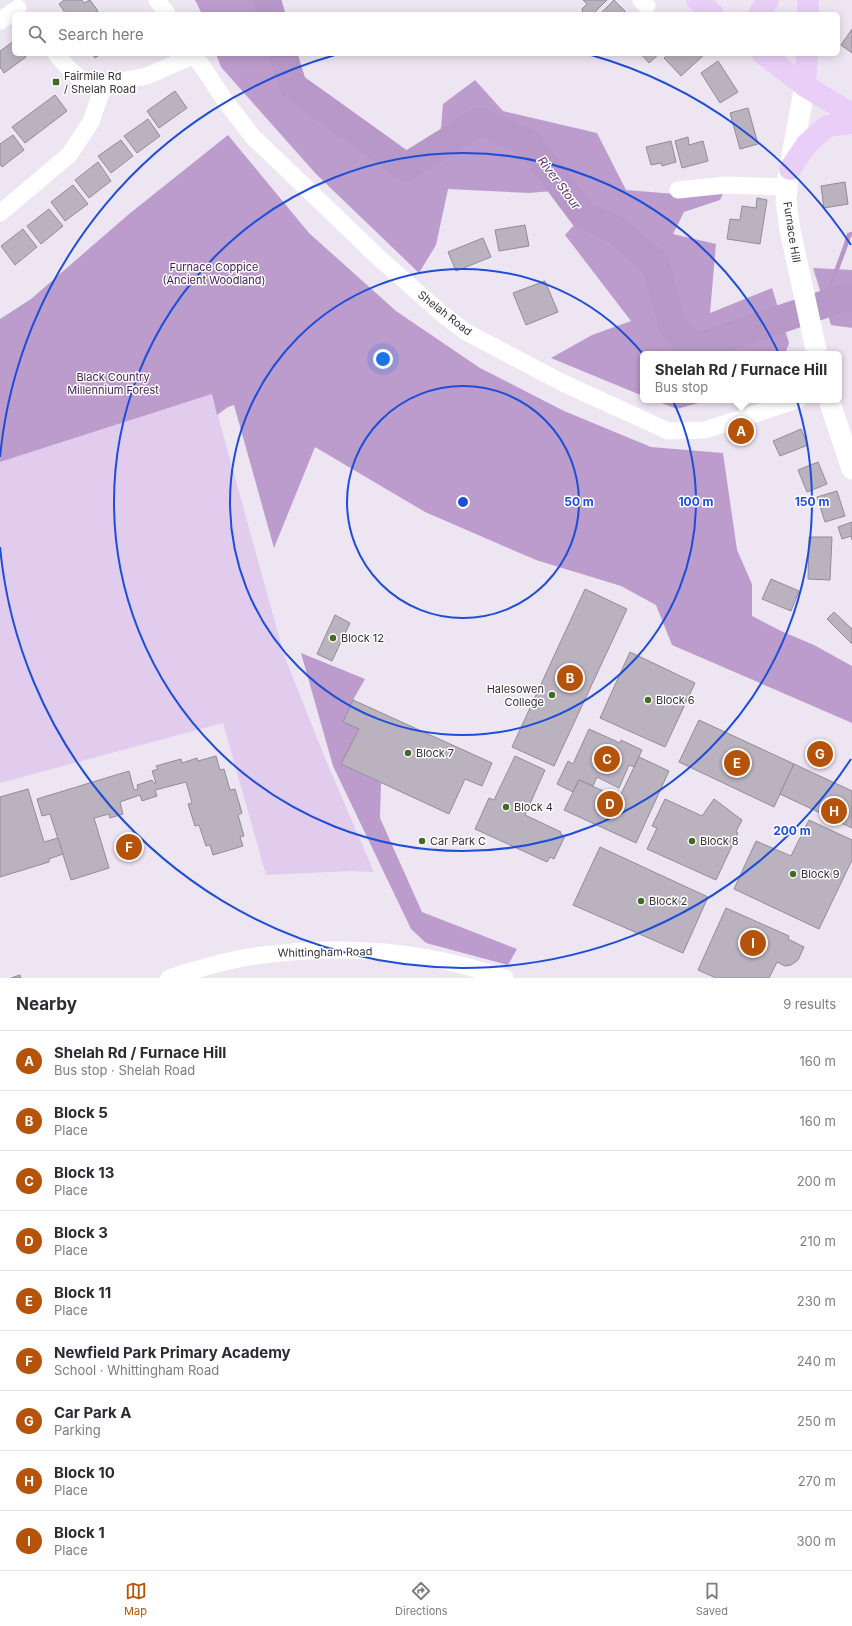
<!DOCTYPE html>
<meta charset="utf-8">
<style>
:root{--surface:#fff;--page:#f7f7f7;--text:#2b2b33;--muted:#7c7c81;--line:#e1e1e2;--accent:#b45309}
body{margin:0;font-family:Inter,sans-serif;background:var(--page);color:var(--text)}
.you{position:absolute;left:383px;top:359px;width:14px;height:14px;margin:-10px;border:3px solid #fff;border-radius:50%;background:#1a73e8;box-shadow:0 0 0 6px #1a73e833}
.badge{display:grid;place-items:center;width:26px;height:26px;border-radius:50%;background:var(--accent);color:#fff;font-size:13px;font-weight:700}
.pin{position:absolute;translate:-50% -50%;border:2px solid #fff;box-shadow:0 1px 4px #0006}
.popup{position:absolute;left:640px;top:351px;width:202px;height:52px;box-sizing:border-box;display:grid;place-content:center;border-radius:6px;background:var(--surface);filter:drop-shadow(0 1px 3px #0005);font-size:13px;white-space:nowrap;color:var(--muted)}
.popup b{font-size:15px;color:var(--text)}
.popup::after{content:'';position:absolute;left:50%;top:100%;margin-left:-8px;border:8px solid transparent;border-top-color:var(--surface)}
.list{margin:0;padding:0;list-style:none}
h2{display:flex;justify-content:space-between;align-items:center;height:52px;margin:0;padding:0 16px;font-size:17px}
h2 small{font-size:13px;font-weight:400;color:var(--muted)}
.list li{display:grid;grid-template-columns:26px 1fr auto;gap:12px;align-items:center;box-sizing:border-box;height:60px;padding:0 16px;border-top:1px solid var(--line)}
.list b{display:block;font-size:15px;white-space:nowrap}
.list p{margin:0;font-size:13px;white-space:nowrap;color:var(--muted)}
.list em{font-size:13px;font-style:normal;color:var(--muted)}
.icon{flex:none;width:22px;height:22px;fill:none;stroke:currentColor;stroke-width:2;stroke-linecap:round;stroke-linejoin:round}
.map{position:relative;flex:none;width:852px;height:978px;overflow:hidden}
.search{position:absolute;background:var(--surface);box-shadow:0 2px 10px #0003;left:12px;right:12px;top:12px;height:44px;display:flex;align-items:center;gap:10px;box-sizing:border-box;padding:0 14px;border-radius:6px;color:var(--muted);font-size:15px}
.sheet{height:592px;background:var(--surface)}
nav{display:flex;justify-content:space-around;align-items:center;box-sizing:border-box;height:56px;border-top:1px solid var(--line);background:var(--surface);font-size:11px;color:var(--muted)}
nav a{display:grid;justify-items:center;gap:2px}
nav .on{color:var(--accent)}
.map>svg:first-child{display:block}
</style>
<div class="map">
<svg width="852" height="978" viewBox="0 0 852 978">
<rect width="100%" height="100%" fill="#eee5f3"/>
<path fill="#e1cced" d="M212 394 284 655 325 758 374 872 351 871 266 875 223 723 0 783V462Z"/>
<g fill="#bc9ccc">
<path d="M195 0H267L271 14H202Z"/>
<path d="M216 54H283L293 86 406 167 440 140 443 104 475 80 503 111 597 133 626 190 675 194 724 191 720 200 684 212 673 234 716 244 710 313 772 288 789 343 785 354H643V396L551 358 592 335 631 321 565 235 583 215 564 190 529 193 448 189 436 245 419 273 316 174 221 67Z"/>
<path d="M228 135 309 233 396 311 480 368 564 411 651 447 723 453 737 550 752 584V616L781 631 814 645 852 666V723L672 645 656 605 621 586 536 560 425 512 315 447 274 548 234 405 228 407 217 415 212 394 0 462V319L31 299 129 214Z"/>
<path d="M813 268 852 270V328L831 325Z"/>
<path d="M654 400H709L677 409Z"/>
<path d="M301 653 365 679 353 700 343 722 359 729 341 764 381 783 380 818 422 912 517 949 508 965 426 943 411 929 333 766Z"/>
</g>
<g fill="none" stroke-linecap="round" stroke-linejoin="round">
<path stroke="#b798c8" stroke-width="4.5" d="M824 305C831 281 842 259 849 235L852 234"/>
<g stroke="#b798c8" stroke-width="28">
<path d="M267 0 271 14"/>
<path d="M283 54 293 86 406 167 480 121 529 143 583 215 616 230 655 263 673 328 691 345 707 344 846 297 852 298"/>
</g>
</g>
<g fill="#bbb2c0" stroke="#938b98">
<path d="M64 0H82L84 3 90 0 98 11 94 14H66L59 4Z"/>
<path d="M583 0H607L593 14H583L582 9 587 4Z"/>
<path d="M614 0 628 14H600Z"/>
<path d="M852 29V53L841 45Z"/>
<path d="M14 41V54H24L26 57 4 73 0 67V51Z"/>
<path d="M92 54H101L95 58Z"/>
<path d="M641 54H659L649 63Z"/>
<path d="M668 54H705L681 76 664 58Z"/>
<path d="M718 61 738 92 720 103 701 73Z"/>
<path d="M175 91 187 108 159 128 147 111Z"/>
<path d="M55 95 67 111 25 143 12 127Z"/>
<path d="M748 108 758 144 740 149 730 113Z"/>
<path d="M148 119 160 136 137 153 124 136Z"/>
<path d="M13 135 24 150 2 167 0 164V144Z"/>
<path d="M688 137 689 145 703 141 708 161 682 168 675 141Z"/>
<path d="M121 140 133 156 111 173 98 156Z"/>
<path d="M671 141 676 162 662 166 661 163 651 165 646 147Z"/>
<path d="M98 162 111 181 89 198 75 180Z"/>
<path d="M845 182 848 204 824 208 821 186Z"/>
<path d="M73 185 88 204 65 221 51 202Z"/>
<path d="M757 198 767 200 760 244 727 239 730 219 740 220 742 206 756 208Z"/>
<path d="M49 209 63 226 41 244 27 226Z"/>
<path d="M525 225 529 246 499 251 495 230Z"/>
<path d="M23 229 37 247 15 265 1 246Z"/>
<path d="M483 238 491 257 456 271 448 252Z"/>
<path d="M545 281 558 312 526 325 513 293Z"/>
<path d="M801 429 808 445 780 456 773 441Z"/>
<path d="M818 462 827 484 807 492 798 470Z"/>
<path d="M837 491 845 516 825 522 817 497Z"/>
<path d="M852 522V540L851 536 842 539 838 527Z"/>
<path d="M809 537H832L830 580 808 579Z"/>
<path d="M771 579 799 591 791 611 762 599Z"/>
<path d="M585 589 627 609 554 766 512 747Z"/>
<path d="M834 612 852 629V644L827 619Z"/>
<path d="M335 615 350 623 332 661 317 654Z"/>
<path d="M630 652 695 683 665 747 600 718Z"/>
<path d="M353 700 492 763 482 786 465 779 449 814 341 764 359 729 343 722Z"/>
<path d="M699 720 794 764 774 807 679 762Z"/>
<path d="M589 729 620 743 621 740 642 750 634 767 629 765 619 788 597 777 593 786 579 780 573 792 557 784 568 761 573 764Z"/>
<path d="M216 756 220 770 224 769 230 790 235 789 242 813 238 815 244 836 240 837 243 846 213 855 210 845 206 846 199 825 195 826 188 804 192 803 186 782 155 790 157 796 142 801 140 795 120 802 123 814 110 818 109 814 94 818 109 868 71 880 50 814 42 816 37 799 129 771 134 790 138 789 137 785 152 780 154 783H156L152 771 158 769 156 766 181 759 182 763 197 758 198 761Z"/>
<path d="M515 756 545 770 525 815 561 832 560 834 565 836 554 859 550 857 547 862 475 829 489 798 494 800Z"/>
<path d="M639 757 669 771 636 843 564 810 579 780 619 798Z"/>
<path d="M794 764 852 791V828L780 794Z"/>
<path d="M28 789 44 842 58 838 63 854 49 859V862L0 877V797Z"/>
<path d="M665 799 702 816 714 799 742 820 736 832 738 833 716 880 647 849 657 828 652 826Z"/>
<path d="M809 820 852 840V860L819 929 734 889 756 841 791 856Z"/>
<path d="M600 847 708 897 683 953 573 905Z"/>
<path d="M726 908 789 936 788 939 804 947 798 960 791 965 785 966 777 962 769 978H716L698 970Z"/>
<path d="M20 975 21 978H11Z"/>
</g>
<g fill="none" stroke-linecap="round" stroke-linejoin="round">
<g stroke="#fff" stroke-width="17">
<path d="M157 0 167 14"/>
<path d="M641 0 647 6"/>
<path d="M0 21 18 8"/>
<path d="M56 54 70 70 85 83 104 84 147 76 195 55"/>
<path d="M194 54 226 102 253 137 378 257 440 312 466 332 563 383 668 431 705 430 798 400"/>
<path d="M678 190 726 185 787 187"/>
<path d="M0 213 69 155 91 122 104 84"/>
<path d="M169 978C197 969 234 958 263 955 345 944 427 951 505 978"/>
</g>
<g stroke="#fff" stroke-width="21">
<path d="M805 86 788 177 786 201 790 230 817 354"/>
<path d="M829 400 852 469"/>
</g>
<g stroke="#e9cef7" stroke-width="22">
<path d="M697 0 713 14"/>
<path d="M808 0V14"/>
<path d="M759 14 768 0"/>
<path d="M763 54 805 86 852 114"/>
<path d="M805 86 807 54"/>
<path d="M790 169 807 144 827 126 852 123"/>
</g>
</g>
<g fill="none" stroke="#1d4ed8" stroke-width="2">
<circle cx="463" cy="502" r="116"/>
<circle cx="463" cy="502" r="233"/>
<circle cx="463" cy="502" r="349"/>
<path d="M851 759A465 465 0 0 1 0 547M0 457A465 465 0 0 1 335 55M591 55A465 465 0 0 1 851 245"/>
</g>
<g fill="#446b26" stroke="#fff" stroke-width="1.5">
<rect x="52" y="78" width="8" height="8" rx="2"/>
<circle cx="333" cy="638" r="4"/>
<circle cx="552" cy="695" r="4"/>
<circle cx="648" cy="700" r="4"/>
<circle cx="408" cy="753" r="4"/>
<circle cx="506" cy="807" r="4"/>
<circle cx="422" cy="841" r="4"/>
<circle cx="692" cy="841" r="4"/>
<circle cx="793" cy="874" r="4"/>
<circle cx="641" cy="901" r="4"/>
</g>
<g text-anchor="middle" stroke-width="3" stroke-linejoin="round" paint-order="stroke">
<g font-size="11" fill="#343036" stroke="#fff" text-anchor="start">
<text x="64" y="80">Fairmile Rd<tspan x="64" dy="13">/ Shelah Road</tspan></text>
<text x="341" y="642">Block 12</text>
<text x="544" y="693" text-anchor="end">Halesowen<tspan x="544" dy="13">College</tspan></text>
<text x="656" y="704">Block 6</text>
<text x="416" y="757">Block 7</text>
<text x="514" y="811">Block 4</text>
<text x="430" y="845">Car Park C</text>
<text x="700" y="845">Block 8</text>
<text x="801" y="878">Block 9</text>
<text x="649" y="905">Block 2</text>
</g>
<g font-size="11" fill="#343036" stroke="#fff">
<text transform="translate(792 232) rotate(81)" y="4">Furnace Hill</text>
<text transform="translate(445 313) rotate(38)" y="4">Shelah Road</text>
<text transform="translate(325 952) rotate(-1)" y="4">Whittingham Road</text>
</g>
<g font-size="11" fill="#411953" stroke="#fff">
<text x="214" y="271">Furnace Coppice<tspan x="214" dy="13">(Ancient Woodland)</tspan></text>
<text x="113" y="381">Black Country<tspan x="113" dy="13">Millennium Forest</tspan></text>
</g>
<g font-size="12" font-style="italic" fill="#5c336f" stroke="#fff">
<text transform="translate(559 183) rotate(53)" y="4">River Stour</text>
</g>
</g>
<circle cx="463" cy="502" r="6" fill="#1d4ed8" stroke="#fff" stroke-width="2"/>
<g font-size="12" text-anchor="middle" font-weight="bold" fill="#1d4ed8" stroke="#fff" stroke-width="3" stroke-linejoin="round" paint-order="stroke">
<text x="579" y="506">50 m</text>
<text x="696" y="506">100 m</text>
<text x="812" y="506">150 m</text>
<text x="792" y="835">200 m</text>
</g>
</svg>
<div class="you"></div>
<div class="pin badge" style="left:741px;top:431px">A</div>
<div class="popup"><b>Shelah Rd / Furnace Hill</b>Bus stop</div>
<div class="pin badge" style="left:570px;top:678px">B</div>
<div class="pin badge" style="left:607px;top:759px">C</div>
<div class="pin badge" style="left:610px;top:804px">D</div>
<div class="pin badge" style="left:737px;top:763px">E</div>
<div class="pin badge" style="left:129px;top:847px">F</div>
<div class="pin badge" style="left:820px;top:754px">G</div>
<div class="pin badge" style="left:834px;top:811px">H</div>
<div class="pin badge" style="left:753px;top:943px">I</div>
<div class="search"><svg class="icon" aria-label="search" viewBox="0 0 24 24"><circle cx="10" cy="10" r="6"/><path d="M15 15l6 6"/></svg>Search here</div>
</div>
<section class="sheet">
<h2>Nearby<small>9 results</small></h2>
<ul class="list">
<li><span class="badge">A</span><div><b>Shelah Rd / Furnace Hill</b><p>Bus stop · Shelah Road</p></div><em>160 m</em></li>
<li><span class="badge">B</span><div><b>Block 5</b><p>Place</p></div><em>160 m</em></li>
<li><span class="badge">C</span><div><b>Block 13</b><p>Place</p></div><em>200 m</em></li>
<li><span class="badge">D</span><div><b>Block 3</b><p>Place</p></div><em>210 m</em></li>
<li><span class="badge">E</span><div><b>Block 11</b><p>Place</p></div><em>230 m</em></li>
<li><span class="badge">F</span><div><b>Newfield Park Primary Academy</b><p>School · Whittingham Road</p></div><em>240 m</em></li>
<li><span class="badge">G</span><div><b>Car Park A</b><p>Parking</p></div><em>250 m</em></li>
<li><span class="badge">H</span><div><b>Block 10</b><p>Place</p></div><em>270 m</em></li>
<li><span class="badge">I</span><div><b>Block 1</b><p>Place</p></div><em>300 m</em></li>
</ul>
</section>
<nav>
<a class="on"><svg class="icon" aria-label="map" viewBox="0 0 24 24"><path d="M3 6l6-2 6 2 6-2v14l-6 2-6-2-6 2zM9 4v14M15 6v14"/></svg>Map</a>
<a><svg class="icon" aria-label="directions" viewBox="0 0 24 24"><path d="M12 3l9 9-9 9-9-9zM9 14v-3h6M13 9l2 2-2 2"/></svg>Directions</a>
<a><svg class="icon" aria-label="saved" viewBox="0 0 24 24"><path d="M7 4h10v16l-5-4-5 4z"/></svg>Saved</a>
</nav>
